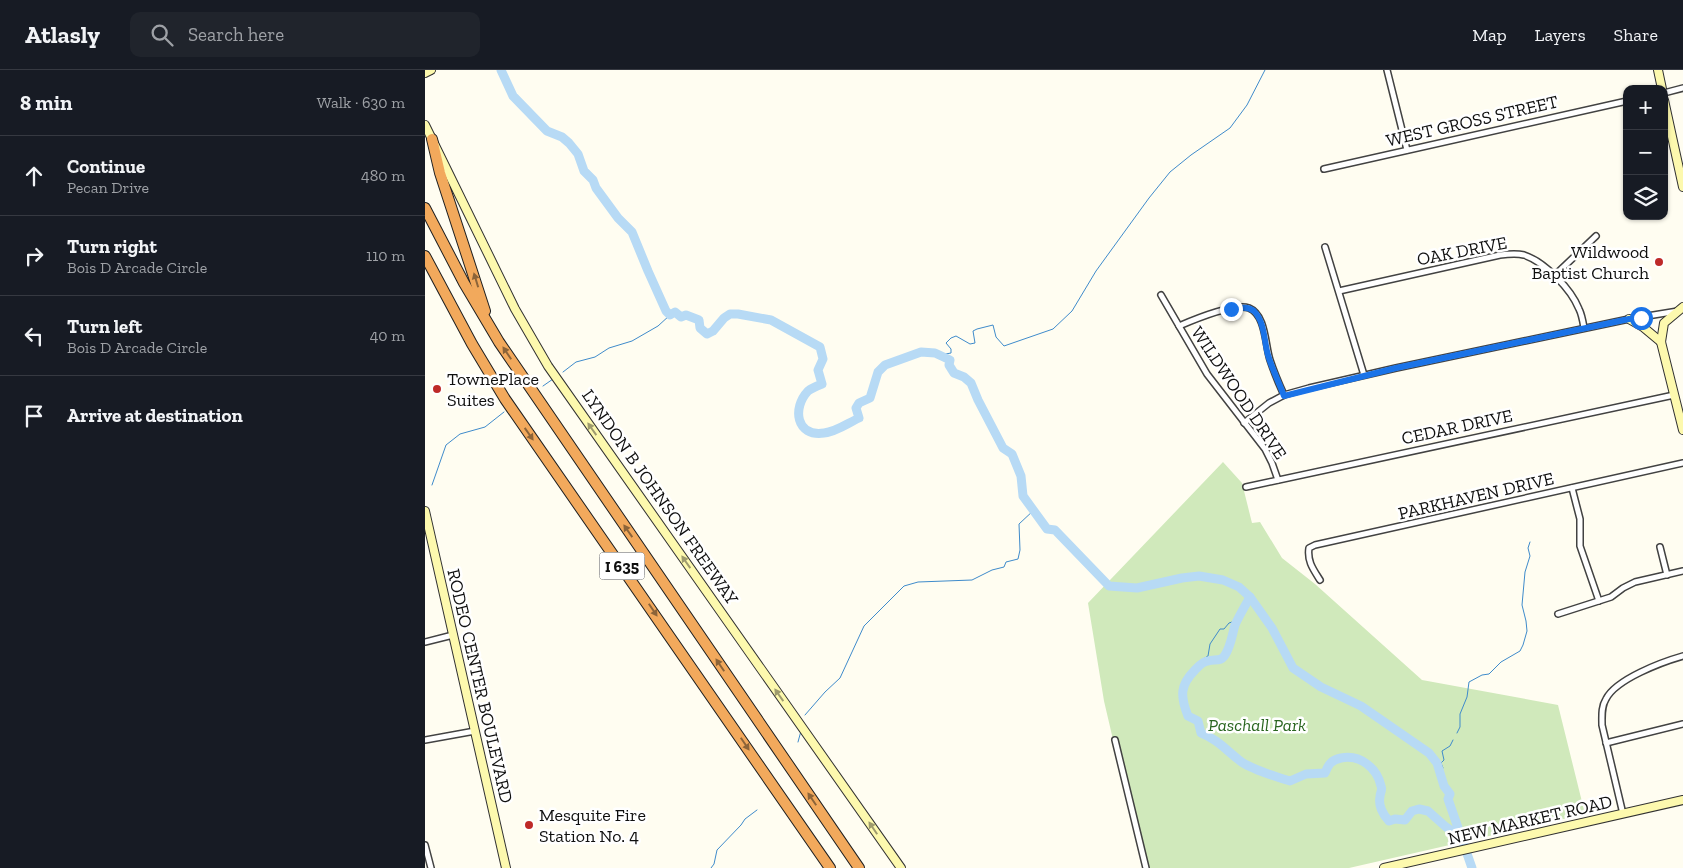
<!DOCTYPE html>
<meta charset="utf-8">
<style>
:root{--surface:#171b24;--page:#20242c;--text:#f1f3f6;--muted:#9ea1a6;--line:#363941}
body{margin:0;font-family:"Zilla Slab",serif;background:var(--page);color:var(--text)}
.controls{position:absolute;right:15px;top:15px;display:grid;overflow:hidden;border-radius:10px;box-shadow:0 1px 4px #0004}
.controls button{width:45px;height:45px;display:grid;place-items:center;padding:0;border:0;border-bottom:1px solid var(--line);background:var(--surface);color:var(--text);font:25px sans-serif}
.stop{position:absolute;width:15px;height:15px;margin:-11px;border:4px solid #1a73e8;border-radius:50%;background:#fff}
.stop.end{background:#1a73e8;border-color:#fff;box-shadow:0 1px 5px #0008}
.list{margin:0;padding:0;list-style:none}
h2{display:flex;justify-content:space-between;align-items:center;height:65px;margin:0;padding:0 20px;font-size:21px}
h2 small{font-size:16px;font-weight:400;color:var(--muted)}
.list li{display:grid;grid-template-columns:32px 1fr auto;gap:15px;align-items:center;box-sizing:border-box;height:80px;padding:0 20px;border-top:1px solid var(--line)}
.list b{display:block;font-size:19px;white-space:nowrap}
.list p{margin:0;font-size:16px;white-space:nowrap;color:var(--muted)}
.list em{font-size:16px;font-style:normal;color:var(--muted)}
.icon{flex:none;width:28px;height:28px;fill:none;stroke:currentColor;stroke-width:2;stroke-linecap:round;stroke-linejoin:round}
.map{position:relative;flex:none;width:1258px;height:798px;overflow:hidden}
header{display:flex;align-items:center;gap:30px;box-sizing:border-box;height:70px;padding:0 25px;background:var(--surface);border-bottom:1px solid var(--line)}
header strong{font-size:24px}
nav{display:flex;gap:28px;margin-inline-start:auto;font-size:18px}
.search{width:350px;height:45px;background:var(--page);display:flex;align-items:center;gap:12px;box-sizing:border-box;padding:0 18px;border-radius:10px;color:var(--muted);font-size:19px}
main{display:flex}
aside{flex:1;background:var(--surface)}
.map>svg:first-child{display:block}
</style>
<header>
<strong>Atlasly</strong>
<div class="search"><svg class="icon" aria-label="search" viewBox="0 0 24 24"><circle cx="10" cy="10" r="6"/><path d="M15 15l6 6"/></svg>Search here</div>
<nav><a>Map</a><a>Layers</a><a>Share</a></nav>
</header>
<main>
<aside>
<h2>8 min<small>Walk · 630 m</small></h2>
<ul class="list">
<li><svg class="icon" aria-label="ahead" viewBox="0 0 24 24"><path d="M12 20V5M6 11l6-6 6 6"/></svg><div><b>Continue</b><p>Pecan Drive</p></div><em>480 m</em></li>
<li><svg class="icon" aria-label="right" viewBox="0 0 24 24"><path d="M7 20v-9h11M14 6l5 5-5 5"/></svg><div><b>Turn right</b><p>Bois D Arcade Circle</p></div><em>110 m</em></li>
<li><svg class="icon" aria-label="left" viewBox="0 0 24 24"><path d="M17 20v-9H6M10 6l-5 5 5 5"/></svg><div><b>Turn left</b><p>Bois D Arcade Circle</p></div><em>40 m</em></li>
<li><svg class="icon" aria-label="arrive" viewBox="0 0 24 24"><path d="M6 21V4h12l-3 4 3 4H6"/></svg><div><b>Arrive at destination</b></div></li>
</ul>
</aside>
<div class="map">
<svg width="1258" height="798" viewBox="0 0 1258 798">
<rect width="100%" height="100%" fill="#fffdf1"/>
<path fill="#d0e9bb" d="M798 392 817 413 827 453 835 452 857 488 890 514 997 610 1133 635 1160 744 924 798H718L679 631 663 533Z"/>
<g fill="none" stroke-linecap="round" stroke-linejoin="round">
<g stroke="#3f8bcb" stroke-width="1">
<path d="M515 285 526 283V279L521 273 526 268 531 266 545 274 550 273 548 261 552 259 568 255 571 267 579 276 628 259 647 241 671 201 724 128 745 102 766 85 805 58 822 35 840 0"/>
<path d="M138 302 151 292 170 287 184 278 207 271 233 256 245 245"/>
<path d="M118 316 128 309"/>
<path d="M7 415 21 375 35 364 60 357 79 342"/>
<path d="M776 594 778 589 783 586 785 574 795 559H799L804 553 813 550"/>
<path d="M380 645 400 622 415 608 439 556 479 516 493 512 547 510 567 500 579 497 581 492 593 489 595 480 594 454 609 440"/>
<path d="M1032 663 1035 657V644L1042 627 1044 612 1057 605 1064 604 1076 592 1095 581 1098 575 1102 561 1101 551 1097 535 1100 502 1105 486 1103 478 1105 472"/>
<path d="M373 672 376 661"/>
<path d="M1015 702 1018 698 1016 693 1019 690 1017 681 1025 676 1028 670"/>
<path d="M286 798 289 794 292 780 316 755 320 749 332 740"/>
</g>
<g stroke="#b7daf5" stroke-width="9">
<path d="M76 0 88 26 122 61 137 67 144 73 153 84 159 101 168 110 171 118 193 148 207 162 223 201 241 241 245 245 250 242 256 247 261 245 274 250 275 258 282 264 288 261 299 248 305 244H313L346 250 395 277 398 289 393 300 397 314C392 316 387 318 383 321 367 338 371 367 399 363 411 362 423 353 434 348L431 338 434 333 445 328 453 302 460 295 496 282 510 283 525 290 524 295 529 303 539 307 546 313 553 330 578 378 587 384 596 406 598 426 622 459 630 460 684 516 712 518 757 508 774 506 798 510 814 517 825 527 847 558 868 598 896 617 936 636 1004 683 1012 693 1019 716 1025 724 1023 729 1047 798"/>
<path d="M825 527C820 536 814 546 810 555 807 565 806 576 800 585 796 592 790 589 783 591 778 591 773 597 770 600 755 615 755 626 763 646L773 651 776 663C792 669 801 680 814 690 821 697 854 708 865 711L881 704 900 703C903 695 906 690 916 688 935 684 952 698 956 716 958 720 955 722 955 727 953 735 958 745 964 751L970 749 980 750 987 741 994 739 1003 741 1021 757 1036 767"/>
</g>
<g stroke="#424242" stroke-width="8">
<g id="street">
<path d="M962 0 982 80"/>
<path d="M1239 23 1258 18"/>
<path d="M899 99 1202 31"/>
<path d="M900 177 939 305"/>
<path d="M1129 206 1171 166"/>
<path d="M914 221 1075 185C1083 184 1091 183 1099 185 1120 192 1146 219 1154 239 1157 245 1158 252 1159 258"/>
<path d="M736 225 782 304 840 379 847 393 853 410"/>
<path d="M754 256C768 250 809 233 824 238 841 245 840 275 845 290 849 302 854 314 859 325"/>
<path d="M819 353 844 333 859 325 884 318 971 298 1204 249 1253 241"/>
<path d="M821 417 1249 325"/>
<path d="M1147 418 1155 449V476L1174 531"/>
<path d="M1235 477 1242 505"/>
<path d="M895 510C888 499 882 491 884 478L890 475 1258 393"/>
<path d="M1133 544 1186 527 1198 518 1210 512 1258 501"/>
<path d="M0 572 28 565"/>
<path d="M0 670 50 661"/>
<path d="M690 670 721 798"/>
<path d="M1181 673 1258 654"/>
<path d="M1198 744 1177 655C1177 646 1176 637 1181 629 1191 609 1237 592 1258 586"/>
<path d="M0 775 6 798"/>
</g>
</g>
<g stroke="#313131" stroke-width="10">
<g id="secondary">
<path d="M1233 0 1237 19"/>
<path d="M0 3 6 0"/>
<path d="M1239 30 1258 117"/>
<path d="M0 55 90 239 123 296 476 798"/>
<path d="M1258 237 1239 253 1236 272 1258 360"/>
<path d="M1204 249 1218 257 1236 272"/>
<path d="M0 441 81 798"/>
<path d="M959 798 1258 730"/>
</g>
</g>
<g stroke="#202020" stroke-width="12">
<g id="highway">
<path d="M7 69 15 103 60 241"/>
<path d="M0 138 39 213 74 272 434 798"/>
<path d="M0 186 47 274 80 329 405 798"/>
</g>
</g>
<use href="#street" stroke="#fff" stroke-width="5"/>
<use href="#secondary" stroke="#fdf9ae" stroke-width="8"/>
<use href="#highway" stroke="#f2a95c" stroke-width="10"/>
</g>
<defs><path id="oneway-solid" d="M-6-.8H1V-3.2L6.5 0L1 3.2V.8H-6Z" transform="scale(1.25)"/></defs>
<g fill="#8c6439">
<use href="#oneway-solid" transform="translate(51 210) rotate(-107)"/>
<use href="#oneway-solid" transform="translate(82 283) rotate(-124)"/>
<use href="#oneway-solid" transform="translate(104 364) rotate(55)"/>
<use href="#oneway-solid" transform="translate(203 461) rotate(-125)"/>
<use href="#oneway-solid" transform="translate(228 540) rotate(56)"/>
<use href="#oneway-solid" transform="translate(295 595) rotate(-124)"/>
<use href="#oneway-solid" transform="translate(320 674) rotate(56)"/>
<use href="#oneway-solid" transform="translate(387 729) rotate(-124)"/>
</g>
<g fill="#9e9b6e">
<use href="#oneway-solid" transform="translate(167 359) rotate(-125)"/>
<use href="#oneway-solid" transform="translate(261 492) rotate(-125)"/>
<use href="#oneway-solid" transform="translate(354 625) rotate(-125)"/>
<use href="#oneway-solid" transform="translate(448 758) rotate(-124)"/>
</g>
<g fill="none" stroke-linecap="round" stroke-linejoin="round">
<path stroke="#1a73e8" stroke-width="6" d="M806 239C814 238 822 236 829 241 840 252 839 272 843 285 847 299 854 312 859 326L971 298 1204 249 1216 248"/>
</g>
<g fill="#be2a28" stroke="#fff" stroke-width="2">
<circle cx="1234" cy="192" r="5"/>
<circle cx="12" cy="319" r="5"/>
<circle cx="104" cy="755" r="5"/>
</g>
<g text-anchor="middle" stroke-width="5" stroke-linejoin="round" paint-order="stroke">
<rect fill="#fff" stroke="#575757" stroke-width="1" x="174.5" y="482.5" width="45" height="27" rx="4"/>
<g font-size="16" font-weight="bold" fill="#0f0f0f">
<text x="197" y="502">I 635</text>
</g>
<g font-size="18" fill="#0f0f0f" stroke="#fff">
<text transform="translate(1047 51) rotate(-13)" y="6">WEST GROSS STREET</text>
<text transform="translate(1037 181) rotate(-11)" y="6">OAK DRIVE</text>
<text transform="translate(814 323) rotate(56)" y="6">WILDWOOD DRIVE</text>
<text transform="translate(1032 357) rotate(-12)" y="6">CEDAR DRIVE</text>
<text transform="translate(1051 426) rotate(-13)" y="6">PARKHAVEN DRIVE</text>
<text transform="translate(235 427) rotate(55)" y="6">LYNDON B JOHNSON FREEWAY</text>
<text transform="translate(55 616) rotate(77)" y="6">RODEO CENTER BOULEVARD</text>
<text transform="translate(1105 750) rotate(-13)" y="6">NEW MARKET ROAD</text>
</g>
<g font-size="18" fill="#0f0f0f" stroke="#fff" text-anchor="start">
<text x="1224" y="188" text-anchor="end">Wildwood<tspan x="1224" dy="21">Baptist Church</tspan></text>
<text x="22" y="315">TownePlace<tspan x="22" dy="21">Suites</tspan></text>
<text x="114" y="751">Mesquite Fire<tspan x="114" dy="21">Station No. 4</tspan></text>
</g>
<g font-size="18" font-style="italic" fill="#2a6620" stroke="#fff">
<text x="832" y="661">Paschall Park</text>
</g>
</g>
</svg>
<div class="controls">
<button>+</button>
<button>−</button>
<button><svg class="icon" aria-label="layers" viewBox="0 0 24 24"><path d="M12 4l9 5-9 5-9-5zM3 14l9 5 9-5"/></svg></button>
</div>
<div class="stop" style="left:1216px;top:248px"></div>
<div class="stop end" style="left:806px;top:239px"></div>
</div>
</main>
